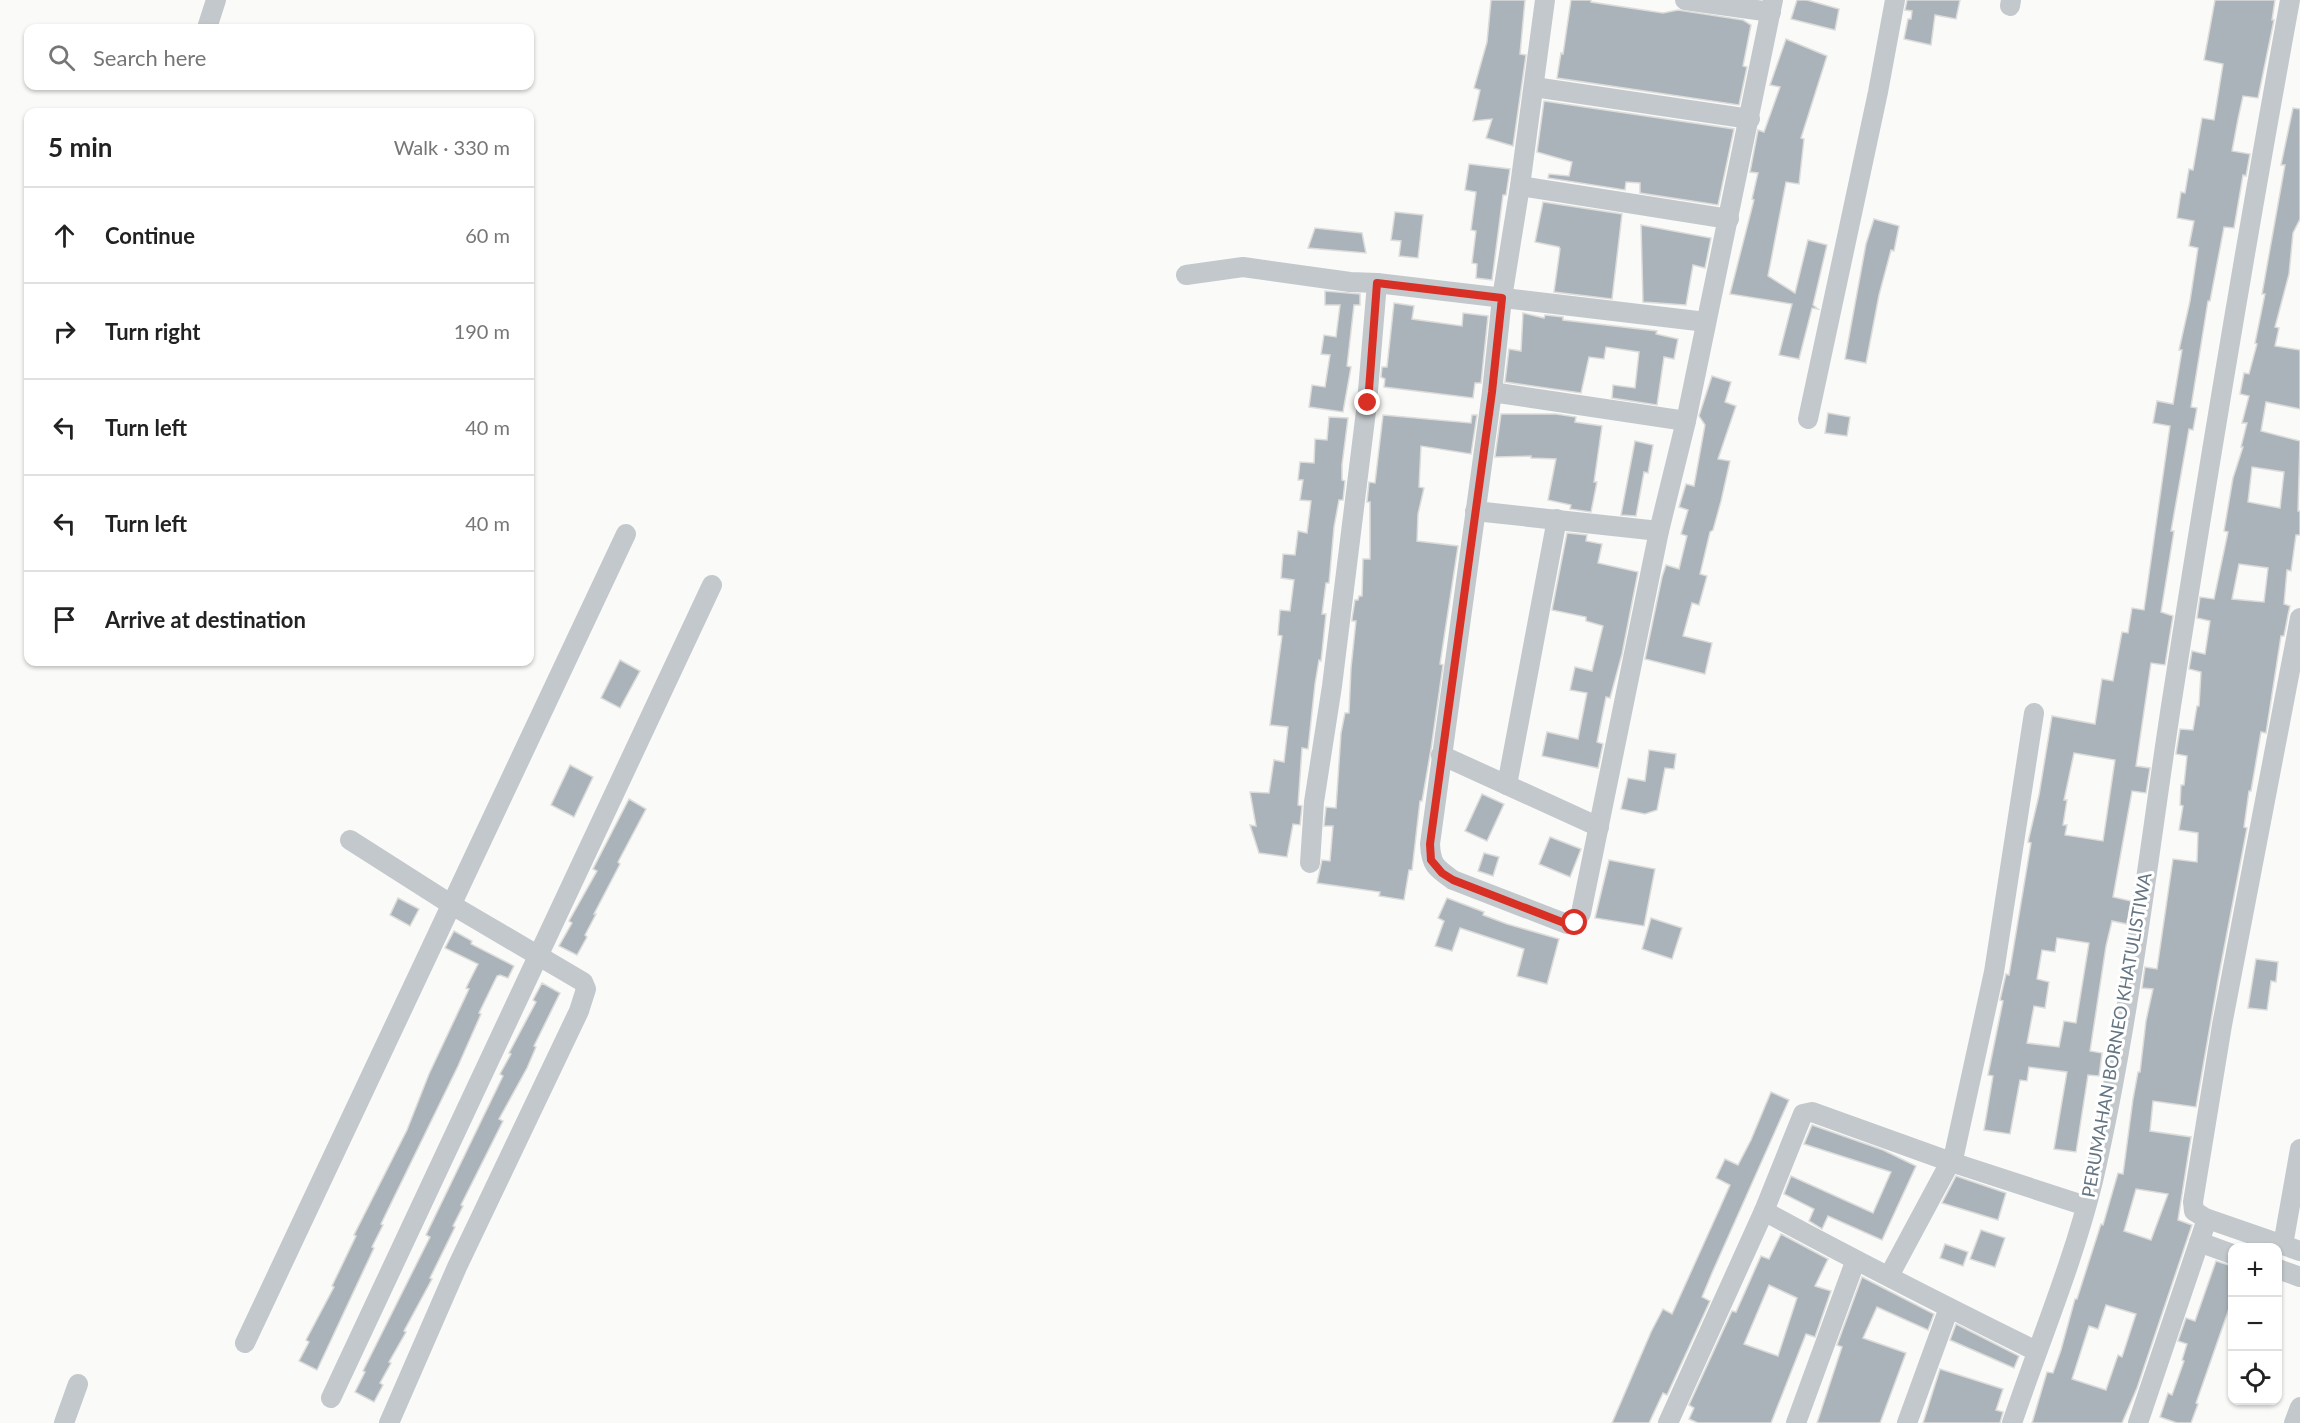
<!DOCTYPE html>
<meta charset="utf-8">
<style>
:root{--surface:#fff;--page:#f2f2f2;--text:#222;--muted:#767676;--line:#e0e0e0}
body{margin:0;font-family:Lato,sans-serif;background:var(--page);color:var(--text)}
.controls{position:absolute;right:18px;bottom:18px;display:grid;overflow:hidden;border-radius:12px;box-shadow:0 2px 4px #0004}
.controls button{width:54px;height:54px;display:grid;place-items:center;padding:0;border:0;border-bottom:2px solid var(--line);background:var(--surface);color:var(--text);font:30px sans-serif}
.stop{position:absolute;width:18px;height:18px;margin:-14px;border:4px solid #d93025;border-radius:50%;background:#fff}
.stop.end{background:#d93025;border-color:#fff;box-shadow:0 2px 6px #0008}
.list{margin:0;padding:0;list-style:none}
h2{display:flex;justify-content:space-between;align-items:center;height:78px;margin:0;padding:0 24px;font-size:26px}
h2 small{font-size:20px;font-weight:400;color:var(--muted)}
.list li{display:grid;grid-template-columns:39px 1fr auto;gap:18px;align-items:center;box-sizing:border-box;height:96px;padding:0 24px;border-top:2px solid var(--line)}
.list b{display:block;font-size:22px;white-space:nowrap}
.list em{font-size:20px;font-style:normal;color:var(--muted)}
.icon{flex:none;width:33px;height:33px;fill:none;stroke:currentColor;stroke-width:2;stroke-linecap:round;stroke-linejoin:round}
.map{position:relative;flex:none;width:2300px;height:1423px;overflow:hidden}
.search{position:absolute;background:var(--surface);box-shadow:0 2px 4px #0004;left:24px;top:24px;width:510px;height:66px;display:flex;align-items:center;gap:15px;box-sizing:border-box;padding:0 21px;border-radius:12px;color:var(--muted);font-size:22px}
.panel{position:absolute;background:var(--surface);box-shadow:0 2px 4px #0004;left:24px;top:108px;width:510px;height:558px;border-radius:12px}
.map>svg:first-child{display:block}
</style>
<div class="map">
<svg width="2300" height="1423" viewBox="0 0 2300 1423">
<rect width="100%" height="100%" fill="#fafaf8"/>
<g fill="#aab3b9" stroke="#dcdcda" stroke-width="1.5" fill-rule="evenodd">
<path d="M1491 0H1525L1520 54 1526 55 1513 146 1486 138 1492 119 1473 121 1480 90 1474 88 1487 42Z"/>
<path d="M1571 0H1591V2L1663 13 1678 10 1743 20 1751 25 1743 66 1747 67 1739 105 1557 78 1561 53 1563 54Z"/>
<path d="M1797 0H1807L1839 9 1835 30 1791 19Z"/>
<path d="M1907 0H1960L1956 19 1935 15 1931 45 1904 39 1908 19H1911L1912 11 1905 10Z"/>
<path d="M2215 0H2275L2272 20H2274L2258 98 2243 96 2238 119 2232 151 2250 154 2246 176 2243 175 2234 228 2224 227 2210 301H2208L2191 407 2197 408 2193 430 2189 429 2171 531H2174L2161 612 2173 616 2165 665 2151 663 2136 766 2150 768 2146 793 2132 791 2113 897 2131 901 2127 924 2112 921 2106 946 2090 1051 2102 1053 2099 1076 2088 1075 2076 1152 2054 1149 2067 1072 2029 1067 2027 1081 2020 1080 2010 1134 1984 1130 1993 1076 1988 1075 2003 1001 2000 1000 2006 974 2009 975 2031 843 2028 842 2039 795 2052 716 2095 724 2102 679 2113 681 2122 632 2128 633 2132 608 2144 610 2170 426 2153 423 2157 401 2173 404 2182 350H2179L2190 301 2198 248 2189 246 2194 221 2177 218 2181 192 2185 193 2189 169 2193 170 2202 118 2214 120 2223 64 2204 60ZM2074 753 2115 760 2103 841 2065 835 2067 825H2063L2067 800H2064ZM2057 938 2089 943 2076 1023 2064 1021 2059 1047 2027 1043 2034 1006 2045 1008 2049 982 2037 979 2042 950 2055 952Z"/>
<path d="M1786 39 1827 56 1801 138 1804 139 1799 184 1786 182 1768 276 1795 293 1808 240 1827 245 1813 305 1818 309 1812 308 1799 359 1779 355 1792 304 1730 294 1754 200 1752 199 1758 173 1750 172 1758 130 1764 132 1780 87 1770 85Z"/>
<path d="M1544 101 1734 129 1718 205 1640 193V183L1626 182 1625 190 1548 178 1549 174 1569 176 1572 162 1537 152Z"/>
<path d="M2293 108 2300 109V219L2293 233 2289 274 2275 327 2279 328 2275 346 2300 350V409L2266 402 2261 431 2300 441 2298 511H2300V535H2296L2291 571 2287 570 2284 604 2290 606 2288 615 2284 636H2281L2266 733 2261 732 2251 791H2249L2244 827 2247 828 2218 980 2196 1107 2153 1101 2150 1131 2191 1137 2178 1220 2192 1225 2137 1388 2122 1423H2032L2047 1372 2053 1373 2061 1350 2075 1299H2077L2101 1224 2103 1225 2118 1173 2123 1174 2133 1099 2138 1072H2140L2146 1021 2153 989 2142 988 2145 967 2157 969 2173 859 2197 862 2198 833 2179 830 2183 806 2180 805 2181 785H2184L2187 756 2176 754 2180 729 2193 730 2197 706H2199L2201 672 2189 669 2192 651 2205 654 2210 621 2197 618 2200 597 2214 599 2228 532 2224 531 2233 478 2243 447H2241L2247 423H2242L2249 396 2240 394 2244 373 2249 374 2257 344 2255 343 2265 294H2262L2285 165H2281ZM2252 467 2284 472 2280 508 2248 502ZM2239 564 2268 568 2264 602 2232 599ZM2136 1189 2168 1194 2151 1240 2124 1231ZM2106 1305 2136 1314 2122 1357 2118 1355 2106 1390 2072 1379 2089 1326 2098 1329Z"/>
<path d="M1469 164 1510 169 1506 195H1503L1492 280 1476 278 1477 264 1472 263 1476 231 1471 230 1476 192 1465 190Z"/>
<path d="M1543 202 1622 214 1612 299 1554 292 1560 249 1559 247 1535 242Z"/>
<path d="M1395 212 1423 215 1418 258 1399 256 1401 241 1391 240Z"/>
<path d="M1874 219 1899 226 1894 251 1891 250 1879 295 1866 363 1845 359 1866 244Z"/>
<path d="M1641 225 1711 238 1705 268 1693 265 1686 305 1643 302Z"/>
<path d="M1315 228 1362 233 1366 253 1308 248Z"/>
<path d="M1325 291 1360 294V305H1354L1347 366 1351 367 1343 412 1309 407 1312 385 1325 387 1330 355 1321 354 1324 335 1336 337 1340 305H1325Z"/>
<path d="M1394 303 1414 306 1412 319 1462 326 1463 313 1488 316 1481 383H1475L1473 398 1384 387 1385 379 1381 377 1382 367H1387Z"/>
<path d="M1523 313 1544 318 1545 315 1563 317V320L1657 331 1656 334 1678 339 1674 359 1664 357 1657 405 1612 398 1613 385 1635 388 1639 352 1606 347 1604 359 1589 357 1581 393 1505 382 1509 349 1521 351Z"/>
<path d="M1712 376 1731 382 1725 402 1736 406 1718 459 1730 461 1721 501 1713 530 1710 532 1700 574 1707 576 1699 605 1692 603 1683 636 1712 643 1705 674 1645 659 1662 577 1666 565 1679 569 1687 536 1681 534 1688 510 1679 507 1686 484 1694 486 1705 425 1699 416Z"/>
<path d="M1828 413 1850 417 1847 436 1825 433Z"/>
<path d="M1501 414H1556L1576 417 1575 422 1602 426 1594 482H1597L1591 512 1570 509 1571 505 1548 500 1556 459 1531 458V456L1495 457Z"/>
<path d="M1383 415 1471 423 1472 415H1477L1471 454 1421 446 1419 487 1424 488 1418 514 1417 541 1458 546 1440 664 1443 665 1431 749 1422 801H1420L1412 870H1409L1404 900 1379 896 1380 892 1317 883 1322 860 1330 861 1333 826H1324L1326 807 1336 808 1341 733 1345 713H1349L1351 668 1356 621H1352V619L1355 600H1358L1359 596H1362L1363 559H1370V502H1367L1369 482 1375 483Z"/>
<path d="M1329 417 1348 418 1342 465V480L1345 481 1343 500H1339L1334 527 1329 583H1326L1322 614H1326L1321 661 1319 660 1315 684 1308 749 1302 748 1298 805 1302 806 1300 825 1293 824 1287 857 1259 853 1250 825 1256 826 1250 792 1269 793 1274 760 1284 762 1288 727 1270 725 1282 636 1278 635 1280 610 1290 611 1294 580 1281 578 1283 554 1295 555 1298 531 1307 533 1311 501 1300 500 1303 480H1298L1300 462 1314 463 1315 439 1327 440Z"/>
<path d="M1635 441 1653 445 1648 473 1644 472 1636 516 1621 515Z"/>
<path d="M1567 533 1587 535 1586 541 1602 544 1598 563 1638 572 1622 654 1610 698 1606 697 1597 742 1603 744 1598 768 1542 756 1547 732 1578 739 1587 693 1570 690 1575 667 1592 671 1603 626 1586 621V617L1552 610Z"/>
<path d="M620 660 640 671 620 708 601 698Z"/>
<path d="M1649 750 1676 754 1674 769 1665 768 1657 810 1645 814 1621 809 1628 778 1645 781Z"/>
<path d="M570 765 593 777 574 817 551 805Z"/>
<path d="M1482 794 1504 804 1487 841 1465 831Z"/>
<path d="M629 799 646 809 618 862 620 864 594 914H596L585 935 587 937 577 955 559 946 572 923 569 921 597 871 593 869Z"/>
<path d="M1550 837 1581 849 1570 877 1539 864Z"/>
<path d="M1484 853 1499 857 1493 876 1478 871Z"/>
<path d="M1609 860 1655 869 1644 926 1595 918Z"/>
<path d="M398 898 419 909 410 926 390 915Z"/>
<path d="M1447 898 1484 912 1483 915 1507 924 1559 939 1547 984 1517 976 1524 949 1460 928 1452 951 1435 946 1444 921 1438 918Z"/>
<path d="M1651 918 1682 928 1672 959 1642 949Z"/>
<path d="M454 931 472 941 471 944 514 966 508 978 500 975 497 976 479 1013 481 1014 458 1066 381 1224 383 1225 372 1247 374 1248 317 1370 299 1361 309 1342 306 1340 334 1287 332 1286 356 1236 354 1235 407 1130 429 1074 469 989 466 988 478 964 445 948Z"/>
<path d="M2256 959 2278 962 2276 982 2271 981 2267 1010 2248 1008Z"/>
<path d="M542 983 560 993 534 1046 536 1047 527 1068 499 1119 503 1121 461 1205 463 1206 453 1226 455 1227 430 1278 432 1279 404 1331 406 1332 389 1362 391 1363 380 1383 383 1385 374 1402 355 1392 365 1372 363 1371 430 1237 426 1235 503 1076 500 1074 511 1054 509 1053 536 1002 533 1000Z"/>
<path d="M1771 1092 1789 1100 1712 1273 1702 1297 1710 1301 1667 1395 1663 1393 1649 1423H1612L1651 1332 1663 1309 1672 1314 1719 1210 1730 1185 1716 1178 1725 1159 1738 1165 1751 1140Z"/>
<path d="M1812 1125 1883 1150 1916 1166 1882 1240 1828 1216 1822 1229 1809 1221 1814 1209 1784 1194 1791 1176 1873 1213 1891 1172 1804 1144Z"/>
<path d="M1956 1176 2006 1193 1998 1220 1942 1203Z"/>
<path d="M1981 1230 2005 1238 1995 1267 1970 1259Z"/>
<path d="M1781 1234 1828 1259 1815 1286 1831 1291 1815 1337 1806 1334 1771 1423H1698L1689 1419 1694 1408 1689 1405 1732 1311 1736 1312 1761 1256 1769 1259ZM1769 1285 1797 1298 1778 1356 1744 1344Z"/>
<path d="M1945 1244 1968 1252 1963 1266 1940 1258Z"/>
<path d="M2216 1261 2232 1266V1300L2196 1403 2198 1404 2191 1423H2177L2160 1417 2168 1393 2172 1395 2184 1361 2182 1360 2187 1344 2178 1341 2186 1318 2195 1321Z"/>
<path d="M1862 1277 1934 1314 1928 1330 1877 1307 1863 1338 1906 1353 1880 1423H1817L1842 1347 1837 1345Z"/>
<path d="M1956 1324 2019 1356 2014 1368 1950 1340Z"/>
<path d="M1940 1369 2003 1389 1996 1410 2003 1412 2000 1423H1923Z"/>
</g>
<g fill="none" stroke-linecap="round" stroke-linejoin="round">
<g stroke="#c3c8cc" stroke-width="20">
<path d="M1545 0 1520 186 1502 298 1492 392 1430 844C1431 865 1436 868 1453 880L1567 924 1575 923 1581 913 1659 531 1686 421 1773 0"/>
<path d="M1685 0 1771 12"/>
<path d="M2010 6 2011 0"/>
<path d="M207 28 216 0"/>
<path d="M1534 87 1750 119"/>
<path d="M1520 186 1729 219"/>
<path d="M1186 275 1243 267 1350 282 1377 283"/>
<path d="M1492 392 1686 421"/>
<path d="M1808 419 1878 92 1895 0"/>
<path d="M1475 511 1659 531"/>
<path d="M2300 618 2222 1025 2193 1202 2194 1211 2205 1218 2283 1245 2300 1149"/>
<path d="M1441 755 1599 827"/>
<path d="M1507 785 1557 519"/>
<path d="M350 840 452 905 583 982 586 989 579 1011 457 1267 389 1423"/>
<path d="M1310 863 1314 802 1332 686 1367 403 1377 283 1706 322"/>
<path d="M1764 1211C1854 1260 1945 1306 2036 1351"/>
<path d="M2199 1242 2232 1254"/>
<path d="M2283 1245 2300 1251"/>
<path d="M2278 1269 2300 1277"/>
<path d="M1889 1276 1954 1155 1994 972 2034 713"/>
<path d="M245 1343 626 534"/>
<path d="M331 1398 712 585"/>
<path d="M64 1423 78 1384"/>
<path d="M1668 1423 1764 1211 1803 1114 1812 1112 1951 1162 2086 1206"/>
<path d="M1796 1423 1855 1262"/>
<path d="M1907 1423 1949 1308"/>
<path d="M2012 1423C2039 1343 2073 1263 2093 1181 2129 1025 2147 864 2171 706 2208 470 2247 235 2290 0"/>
<path d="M2138 1423 2207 1219"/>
<path d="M2294 1423 2300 1407"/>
</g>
</g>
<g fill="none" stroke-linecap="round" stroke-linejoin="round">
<path stroke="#d93025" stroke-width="8" d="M1368 403 1377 283 1502 298 1492 392 1430 844 1431 860 1442 873 1453 880 1567 924 1575 923"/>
</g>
<g text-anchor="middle" stroke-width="6" stroke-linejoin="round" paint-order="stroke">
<g font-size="18" fill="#657683" stroke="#fff">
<text transform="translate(2117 1035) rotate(-80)" y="6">PERUMAHAN BORNEO KHATULISTIWA</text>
</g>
</g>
</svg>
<div class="controls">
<button>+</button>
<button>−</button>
<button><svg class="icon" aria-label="locate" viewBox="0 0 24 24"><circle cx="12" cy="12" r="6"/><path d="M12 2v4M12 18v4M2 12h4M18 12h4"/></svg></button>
</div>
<div class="stop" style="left:1575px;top:923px"></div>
<div class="stop end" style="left:1368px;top:403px"></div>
<div class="search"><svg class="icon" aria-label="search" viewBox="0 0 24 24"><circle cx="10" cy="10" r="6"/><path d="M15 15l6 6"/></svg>Search here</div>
<section class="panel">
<h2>5 min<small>Walk · 330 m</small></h2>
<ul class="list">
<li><svg class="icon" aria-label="ahead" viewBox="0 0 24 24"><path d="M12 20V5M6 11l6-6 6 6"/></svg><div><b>Continue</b></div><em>60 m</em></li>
<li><svg class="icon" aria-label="right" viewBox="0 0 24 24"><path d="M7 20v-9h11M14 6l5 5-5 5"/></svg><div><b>Turn right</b></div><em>190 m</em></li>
<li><svg class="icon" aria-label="left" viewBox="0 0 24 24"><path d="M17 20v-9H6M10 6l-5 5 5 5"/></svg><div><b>Turn left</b></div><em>40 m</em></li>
<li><svg class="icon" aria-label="left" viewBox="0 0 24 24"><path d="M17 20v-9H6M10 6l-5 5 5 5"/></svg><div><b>Turn left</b></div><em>40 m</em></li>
<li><svg class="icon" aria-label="arrive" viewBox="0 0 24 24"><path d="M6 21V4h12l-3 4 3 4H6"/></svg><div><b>Arrive at destination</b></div></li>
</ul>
</section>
</div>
